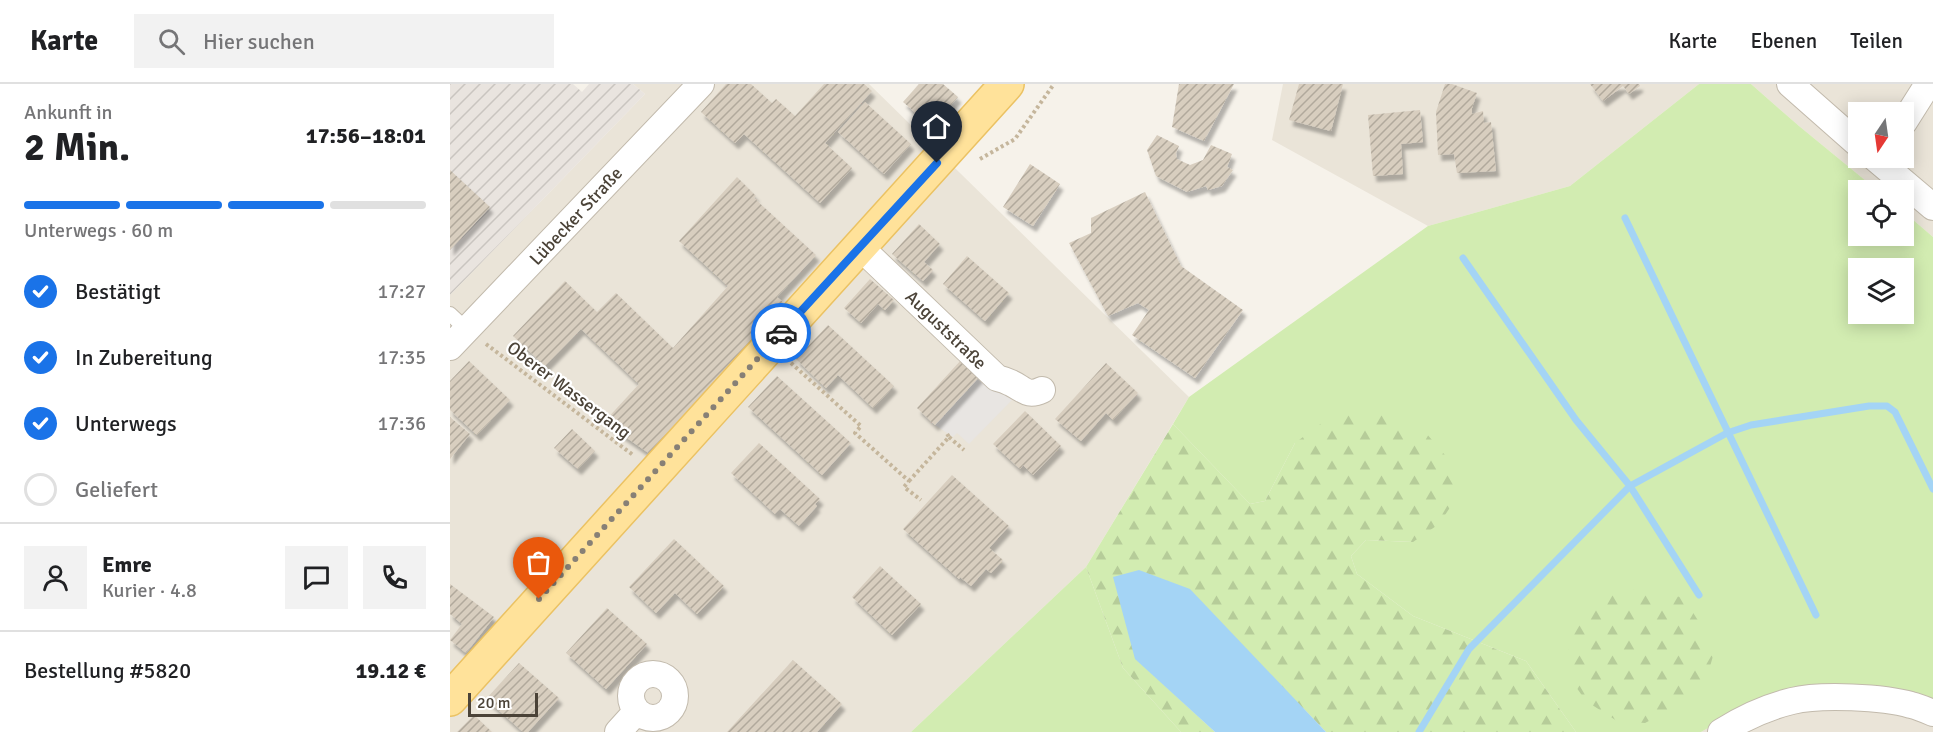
<!DOCTYPE html>
<html lang="de">
<head>
<meta charset="utf-8">
<style>
  body { margin:0; font-family:Signika,sans-serif; background:#f2f2f2; color:#202124; height:100vh; display:flex; flex-direction:column; font-size:22px; white-space:nowrap }
  * { box-sizing:border-box; margin:0 }
  p { font-size:20px; color:#757577 }
  .icon { flex:none; width:33px; height:33px; fill:none; stroke:currentColor; stroke-width:2; stroke-linecap:round; stroke-linejoin:round }
  .map { position:relative; flex:1; overflow:hidden }
  .side { display:flex; flex-direction:column; background:#fff; width:450px }
  .side>* { flex:none }
  .needle { width:39px; rotate:193deg }
  .fabs { position:absolute; left:1398px; top:18px; display:grid; gap:12px }
  .fabs a { display:grid; place-items:center; width:66px; height:66px; border-radius:0px; background:#fff; box-shadow:0 3px 15px #0003; font-size:30px }
  .scale { position:absolute; left:18px; bottom:15px; width:70px; box-sizing:border-box; padding-left:6px; border:3px solid #4b4338; border-top:0; font-size:16px; line-height:21px; white-space:nowrap; color:#4b4338; -webkit-text-stroke:4px #fff; paint-order:stroke }
  .pin { position:absolute; display:grid; place-items:center; width:51px; height:51px; color:#fff; margin:-62px -26px; border-radius:50% 50% 50% 0; rotate:-45deg; box-shadow:0 0 6px #0007 }
  .pin .icon { rotate:45deg }
  .courier { position:absolute; display:grid; place-items:center; width:60px; height:60px; margin:-30px; border:4px solid #1a73e8; border-radius:50%; background:#fff; color:#222; box-shadow:0 2px 8px #0007 }
  .summary em { font-style:normal; font-weight:700 }
  .summary div { display:flex; flex-direction:column-reverse }
  .summary { display:flex; align-items:center; justify-content:space-between; height:102px; padding:0 24px }
  h1 { font-size:39px; font-weight:700; line-height:45px }
  .bar { display:grid; grid-template-columns:repeat(4,1fr); gap:9px 6px; align-content:center; height:72px; padding:0 24px }
  .bar i { height:8px; border-radius:4px; background:#e0e0e0 }
  .bar .selected { background:#1a73e8 }
  .bar p { grid-column:span 4 }
  .line { display:flex; align-items:center; gap:15px; padding:0 24px; border-top:2px solid #e0e0e0 }
  .line div { flex:1 }
  .round { display:grid; place-items:center; flex:none; width:63px; height:63px; border-radius:0px; background:#f2f2f2 }
  ol { padding:0 24px; list-style:none }
  li { display:flex; align-items:center; gap:18px; height:66px }
  li p { margin-inline-start:auto }
  li .icon { padding:6px; border-radius:50%; background:#1a73e8; color:#fff; stroke-width:4 }
  li:last-child { color:#757577 }
  li i { width:33px; height:33px; border:3px solid #e0e0e0; border-radius:50% }
  header { display:flex; align-items:center; gap:36px; box-sizing:border-box; height:84px; padding:0 30px; background:#fff; border-bottom:2px solid #e0e0e0 }
  header strong { font-size:28px }
  nav { display:flex; gap:33px; margin-inline-start:auto; font-size:21px }
  .search { width:420px; height:54px; background:#f2f2f2; display:flex; align-items:center; gap:15px; box-sizing:border-box; padding:0 21px; border-radius:0px; color:#757577; font-size:22px }
  main { display:flex; flex:1; min-height:0 }
  .map>svg:first-child { display:block }
</style>
</head>
<body>
<header>
<strong>Karte</strong>
<div class="search"><svg class="icon" aria-label="search" viewBox="0 0 24 24"><circle cx="10" cy="10" r="6"/><path d="M15 15l6 6"/></svg>Hier suchen</div>
<nav><a>Karte</a><a>Ebenen</a><a>Teilen</a></nav>
</header>
<main>
<section class="side">
<div class="summary"><div><h1>2 Min.</h1><p>Ankunft in</p></div><em>17:56–18:01</em></div>
<div class="bar"><i class="selected"></i><i class="selected"></i><i class="selected"></i><i></i><p>Unterwegs · 60 m</p></div>
<ol>
<li><svg class="icon" aria-label="check" viewBox="0 0 24 24"><path d="M5 12l5 5 9-10"/></svg>Bestätigt<p>17:27</p></li>
<li><svg class="icon" aria-label="check" viewBox="0 0 24 24"><path d="M5 12l5 5 9-10"/></svg>In Zubereitung<p>17:35</p></li>
<li><svg class="icon" aria-label="check" viewBox="0 0 24 24"><path d="M5 12l5 5 9-10"/></svg>Unterwegs<p>17:36</p></li>
<li><i></i>Geliefert</li>
</ol>
<div class="line" style="height:108px"><a class="round"><svg class="icon" aria-label="person" viewBox="0 0 24 24"><circle cx="12" cy="8" r="4"/><path d="M4 21q1-7 8-7t8 7"/></svg></a><div><b>Emre</b><p>Kurier · 4.8</p></div><a class="round"><svg class="icon" aria-label="chat" viewBox="0 0 24 24"><path d="M4 5h16v11H9l-5 4z"/></svg></a><a class="round"><svg class="icon" aria-label="phone" viewBox="0 0 24 24"><path d="M5 4h4l2 5-3 2q2 4 5 5l2-3 5 2v4C11 20 4 13 5 4z"/></svg></a></div>
<div class="line" style="height:78px"><div>Bestellung #5820</div><b>19.12 €</b></div>
</section>
<div class="map">
<svg width="1483" height="648" viewBox="0 0 1483 648">
  <defs>
    <pattern id="industrial-furrows" width="10" height="10" patternUnits="userSpaceOnUse" patternTransform="scale(1.5)"><rect width="10" height="10" fill="#e9e4df"/><path d="M-1 1l2-2M0 10L10 0M9 11l2-2" fill="none" stroke="#c9c5c0"/></pattern>
    <pattern id="forest-firs" width="22" height="20" patternUnits="userSpaceOnUse" patternTransform="scale(1.5)"><rect width="22" height="20" fill="#d2ecb1"/><path d="M5 1l3.5 6h-7zM16 11l3.5 6h-7z" fill="#b6cc99"/></pattern>
    <pattern id="building-hatch" width="6" height="6" patternUnits="userSpaceOnUse" patternTransform="scale(1.5)"><rect width="6" height="6" fill="#d8cebf"/><path d="M-1 1l2-2M0 6l6-6M5 7l2-2" fill="none" stroke="#b1a99c"/></pattern>
    <filter id="shadow"><feDropShadow dx="3.5" dy="6" stdDeviation="1.5" flood-color="#0004"/></filter>
  </defs>
  <rect width="100%" height="100%" fill="#f6f2ea"/>
  <path fill="#eae4d8" fill-rule="evenodd" d="M 183,0 L 419,0 L 739,313 L 636,483 L 461,648 L 0,648 L 0,211 L 195,10 Z
    M 833,0 L 1249,0 L 1120,102 L 978,142 L 822,56 Z
    M 1301,0 L 1483,0 L 1483,153 L 1454,128 L 1454,106 L 1427,106 L 1349,42 ZM 1408,28 L 1454,28 L 1454,74 L 1408,74 Z
    M 1483,623 L 1483,648 L 1251,648 L 1286,628 Z"/>
  <path fill="url(#industrial-furrows)" d="M 0,0 L 123,0 L 132,8 L 139,0 L 183,0 L 195,10 L 0,211 Z"/>
  <path fill="#d2ecb1" fill-rule="evenodd" d="M 1249,0 L 1301,0 L 1349,42 L 1427,106 L 1408,106 L 1408,152 L 1454,152 L 1454,128 L 1483,153 L 1483,623 L 1286,628 L 1251,648 L 1126,648 L 1076,577 L 963,532 L 907,490 L 901,472 L 916,456 L 963,458 L 845,359 L 815,417 L 800,420 L 723,340 L 739,313 L 978,142 L 1120,102 ZM 1408,184 L 1454,184 L 1454,230 L 1408,230 Z
    M 636,483 L 673,584 L 731,648 L 461,648 Z"/>
  <path fill="url(#forest-firs)" d="M 932,329 L 976,349 L 1006,384 L 1009,410 L 989,440 L 963,458 L 916,456 L 901,472 L 907,490 L 963,532 L 1076,577 L 1126,648 L 876,648 L 853,624 L 685,574 L 765,648 L 731,648 L 673,584 L 636,483 L 723,340 L 800,420 L 815,417 L 845,359 L 881,332 Z
    M 1194,504 L 1234,514 L 1252,543 L 1263,572 L 1255,600 L 1230,621 L 1195,639 L 1167,637 L 1136,617 L 1121,596 L 1117,570 L 1128,526 L 1156,511 Z"/>
  <path fill="#e8e5e2" d="M 530,292 L 562,316 L 519,360 L 507,349 L 503,353 L 485,341 Z"/>
  <path fill="#a4d4f5" d="M 689,486 L 740,505 L 876,648 L 765,648 L 685,575 L 663,493 Z"/>
  <g fill="none" stroke-linecap="round" stroke-linejoin="round">
    <path stroke="#a4d4f5" stroke-width="7" d="M 1175,134 L 1366,531
      M 1013,174 L 1126,336 L 1180,402 L 1249,511
      M 969,648 L 1019,565 L 1180,402 L 1277,349 L 1301,341 L 1419,322 L 1437,322 L 1445,328 L 1483,405"/>
  </g>
  <path fill="url(#building-hatch)" filter="url(#shadow)" d="M 276,0 L 301,0 L 322,19 L 326,15 L 345,32 L 374,0 L 414,0 L 422,7 L 375,59 L 402,84 L 370,119 L 294,50 L 285,59 L 251,28 Z
    M 469,0 L 493,0 L 508,13 L 482,43 L 453,18 Z
    M 729,0 L 784,0 L 754,57 L 722,43 Z
    M 849,0 L 893,0 L 881,47 L 839,36 Z
    M 995,0 L 1002,0 L 1027,9 L 1022,24 L 1022,30 L 1033,27 L 1034,39 L 1041,38 L 1046,87 L 1007,89 L 1004,70 L 988,71 L 986,28 Z
    M 1140,0 L 1189,0 L 1190,2 L 1179,10 L 1173,2 L 1153,17 Z
    M 415,18 L 461,60 L 434,90 L 388,48 Z
    M 970,26 L 973,58 L 951,60 L 953,90 L 923,92 L 918,31 Z
    M 707,51 L 729,62 L 726,69 L 727,75 L 740,81 L 753,76 L 761,61 L 782,70 L 777,83 L 783,86 L 772,102 L 758,106 L 756,102 L 737,108 L 706,92 L 697,66 Z
    M 580,80 L 610,100 L 583,142 L 553,123 Z
    M 0,86 L 40,123 L 0,166 Z
    M 287,93 L 306,112 L 304,114 L 366,171 L 327,213 L 335,220 L 200,370 L 154,338 L 189,300 L 131,245 L 95,282 L 63,252 L 115,197 L 147,228 L 166,209 L 223,264 L 278,202 L 229,157 Z
    M 695,108 L 731,182 L 793,226 L 745,294 L 682,251 L 699,226 L 688,219 L 658,232 L 619,159 L 641,149 L 641,134 Z
    M 469,140 L 490,160 L 474,178 L 483,186 L 473,197 L 442,170 Z
    M 517,172 L 559,209 L 535,237 L 493,200 Z
    M 420,195 L 444,216 L 435,226 L 428,220 L 411,239 L 394,224 Z
    M 378,241 L 444,302 L 423,324 L 388,291 L 376,304 L 346,275 Z
    M 512,275 L 530,292 L 485,341 L 467,324 Z
    M 19,277 L 60,316 L 27,351 L 0,326 L 0,297 Z
    M 656,279 L 688,309 L 663,336 L 656,329 L 631,357 L 605,335 Z
    M 327,292 L 401,359 L 372,391 L 298,323 Z
    M 575,327 L 611,362 L 583,391 L 573,381 L 570,385 L 543,360 Z
    M 0,333 L 20,350 L 0,375 Z
    M 122,345 L 145,367 L 128,385 L 104,364 Z
    M 309,359 L 370,415 L 365,420 L 367,422 L 349,442 L 330,425 L 325,430 L 281,389 Z
    M 502,391 L 559,442 L 539,464 L 553,476 L 541,489 L 536,485 L 521,502 L 510,493 L 509,495 L 453,445 Z
    M 224,455 L 274,502 L 247,530 L 225,509 L 206,529 L 179,503 Z
    M 430,482 L 471,520 L 442,551 L 402,513 Z
    M 0,500 L 44,533 L 16,569 L 0,556 L 12,540 L 0,530 Z
    M 157,524 L 197,560 L 156,605 L 116,569 Z
    M 343,576 L 392,620 L 367,648 L 277,648 Z
    M 69,579 L 109,614 L 78,648 L 73,648 L 36,615 Z
    M 24,631 L 42,648 L 7,648 Z"/>
  <g fill="none" stroke-linecap="round" stroke-linejoin="round">
    <g stroke="#c2baac" stroke-width="16">
      <path id="service" d="M 0,230 L 17,246"/>
    </g>
    <g stroke="#c2baac" stroke-width="28">
      <path id="minor" d="M 1340,0 L 1408,60
        M 1454,38 L 1478,0
        M 1425,74 L 1483,123
        M 410,163 L 547,294 C 551,295 557,297 561,299 C 574,305 577,313 592,306
        M 0,263 L 251,0
        M181 612a22 22 0 1 1 44 0a22 22 0 1 1-44 0Z
        M 168,648 L 187,627
        M 1271,648 C 1293,634 1317,623 1342,617 C 1370,610 1434,613 1461,621 C 1469,623 1476,626 1483,629"/>
    </g>
    <g stroke="#ebc263" stroke-width="36">
      <path id="primary" d="M 0,615 L 557,0"/>
    </g>
    <path stroke="#c5b69c" stroke-width="4" stroke-dasharray="3 3" stroke-linecap="butt" d="M 530,75 L 565,55 L 604,0
      M 36,260 L 183,371
      M 341,279 L 411,342 L 405,349 L 459,397 L 454,403 L 471,416
      M 499,353 L 514,366
      M 459,397 L 499,353 L 496,348"/>
    <use href="#service" stroke="#fff" stroke-width="14"/>
    <use href="#minor" stroke="#fff" stroke-width="26"/>
    <use href="#primary" stroke="#ffe29a" stroke-width="33"/>
  </g>
  <g fill="none" stroke-linecap="round" stroke-linejoin="round">
    <path stroke="#878076" stroke-width="6" stroke-dasharray="0 10.8" d="M 89,515 L 331,249"/>
    <path stroke="#1a73e8" stroke-width="8" d="M 331,249 L 487,79"/>
  </g>
  <g text-anchor="middle" stroke-width="4.5" stroke-linejoin="round" paint-order="stroke">
    <g font-size="18" fill="#4b4338" stroke="#fff">
      <text transform="translate(126 132) rotate(-47)" y="6">Lübecker Straße</text>
      <text transform="translate(496 246) rotate(44)" y="6">Auguststraße</text>
      <text transform="translate(119 306) rotate(37)" y="6">Oberer Wassergang</text>
    </g>
  </g>
</svg>
<div class="fabs">
<a><svg class="needle" viewBox="-14 -14 28 28"><path d="M0-13l5 13h-10z" fill="#e53935"/><path d="M0 13l5-13h-10z" fill="#757577"/></svg></a>
<a><svg class="icon" aria-label="locate" viewBox="0 0 24 24"><circle cx="12" cy="12" r="6"/><path d="M12 2v4M12 18v4M2 12h4M18 12h4"/></svg></a>
<a><svg class="icon" aria-label="layers" viewBox="0 0 24 24"><path d="M12 4l9 5-9 5-9-5zM3 14l9 5 9-5"/></svg></a>
</div>
<div class="scale">20 m</div>
<div class="pin" style="left:89px;top:515px;background:#ea580c"><svg class="icon" aria-label="bag" viewBox="0 0 24 24"><path d="M5 8h14l-1 12H6zM9 8a3 3 0 0 1 6 0"/></svg></div>
<div class="pin" style="left:487px;top:79px;background:#1f2937"><svg class="icon" aria-label="home" viewBox="0 0 24 24"><path d="M3 11l9-7 9 7M6 9v11h12V9"/></svg></div>
<div class="courier" style="left:331px;top:249px"><svg class="icon" aria-label="car" viewBox="0 0 24 24"><path d="M5 17H2v-5l4-1 3-4h7l3 4 3 1v5h-3M9 17h6M6 11h13"/><circle cx="7" cy="17" r="2"/><circle cx="17" cy="17" r="2"/></svg></div>
</div>
</main>
</body>
</html>
